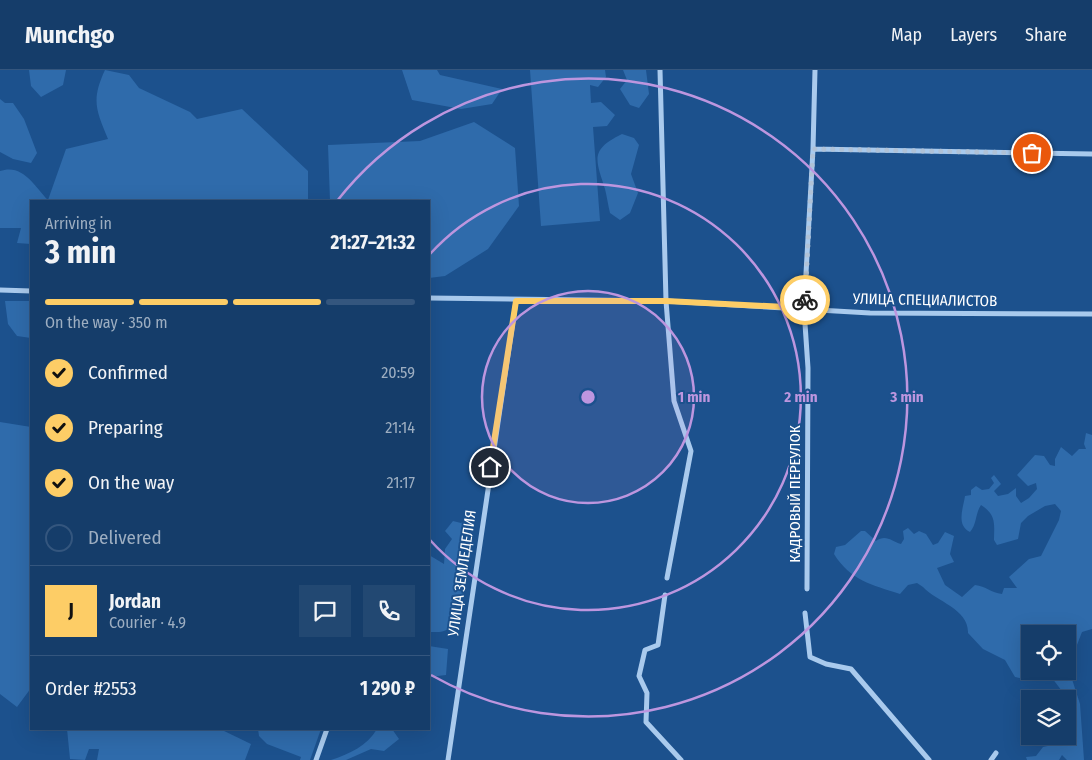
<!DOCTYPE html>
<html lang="en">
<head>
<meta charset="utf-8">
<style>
  body { margin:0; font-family:"Fira Sans Condensed",sans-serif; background:#224872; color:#f1f3f6; height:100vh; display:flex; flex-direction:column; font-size:19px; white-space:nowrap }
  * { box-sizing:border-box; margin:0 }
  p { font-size:16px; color:#9daec1 }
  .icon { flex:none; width:28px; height:28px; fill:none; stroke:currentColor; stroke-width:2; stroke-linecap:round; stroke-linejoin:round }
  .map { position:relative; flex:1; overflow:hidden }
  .details { position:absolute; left:30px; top:130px; width:400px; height:530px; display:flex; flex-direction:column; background:#153d6a; border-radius:0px; box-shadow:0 5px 20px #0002,0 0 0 1px #34567e }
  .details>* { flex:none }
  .fabs { position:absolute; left:1021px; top:555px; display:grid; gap:10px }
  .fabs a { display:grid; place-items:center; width:55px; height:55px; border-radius:0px; background:#153d6a; box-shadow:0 5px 20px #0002,0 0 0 1px #34567e; font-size:25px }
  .pin { position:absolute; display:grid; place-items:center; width:42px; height:42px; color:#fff; margin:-21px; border:2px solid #fff; border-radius:50%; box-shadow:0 1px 5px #0007 }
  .courier { position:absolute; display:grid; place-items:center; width:50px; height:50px; margin:-25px; border:4px solid #fdcd66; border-radius:50%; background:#fff; color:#222; box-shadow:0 1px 6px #0007 }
  .overview em { font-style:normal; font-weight:700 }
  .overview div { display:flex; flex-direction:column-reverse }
  .overview { display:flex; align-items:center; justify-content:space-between; height:85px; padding:0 15px }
  h1 { font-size:32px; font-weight:700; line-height:38px }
  .bar { display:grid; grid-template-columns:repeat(4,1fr); gap:8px 5px; align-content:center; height:60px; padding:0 15px }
  .bar i { height:6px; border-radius:4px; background:#34567e }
  .bar .selected { background:#fdcd66 }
  .bar p { grid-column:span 4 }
  .line { display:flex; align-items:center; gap:12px; padding:0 15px; border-top:1px solid #34567e }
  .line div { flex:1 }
  .round { display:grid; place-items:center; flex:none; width:52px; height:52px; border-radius:0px; background:#224872 }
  ol { padding:0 15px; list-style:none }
  li { display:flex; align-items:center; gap:15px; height:55px }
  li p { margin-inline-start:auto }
  li .icon { padding:5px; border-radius:50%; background:#fdcd66; color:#111; stroke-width:4 }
  li:last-child { color:#9daec1 }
  li i { width:28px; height:28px; border:2px solid #34567e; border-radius:50% }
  header { display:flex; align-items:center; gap:30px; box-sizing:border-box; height:70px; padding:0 25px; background:#153d6a; border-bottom:1px solid #34567e }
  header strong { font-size:24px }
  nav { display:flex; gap:28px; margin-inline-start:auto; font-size:18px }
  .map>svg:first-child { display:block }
</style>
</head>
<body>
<header>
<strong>Munchgo</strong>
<nav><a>Map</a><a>Layers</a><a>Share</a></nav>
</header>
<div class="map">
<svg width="1092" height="690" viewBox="0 0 1092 690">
  <rect width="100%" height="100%" fill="#1c518d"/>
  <path fill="#2f6bab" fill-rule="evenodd" d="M 29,0 L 66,0 L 63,15 L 41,27 L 31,16 Z
    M 105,0 L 129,5 L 139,18 L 190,42 L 197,49 L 242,39 L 308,101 L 308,131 L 31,131 L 31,174 L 17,173 L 21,158 L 0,158 L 0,101 C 23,93 35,117 48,130 L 66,79 L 108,69 C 96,40 91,30 105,0 Z
    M 402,0 L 437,0 L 440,5 L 502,19 L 492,34 L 461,39 L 412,30 Z
    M 530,0 L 605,0 L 606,7 L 598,17 L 590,15 L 591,33 L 601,32 L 615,45 L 607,56 L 593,57 L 600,151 L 541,156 Z
    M 623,0 L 646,0 L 649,24 L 639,38 L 630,35 L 620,19 L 627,10 Z
    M 0,29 L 5,33 L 13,33 L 24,49 L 37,83 L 31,93 L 13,89 L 0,82 Z
    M 474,52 L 515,78 L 519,136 L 488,179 L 445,206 L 429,208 L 429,131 L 330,131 L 328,75 L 420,71 Z
    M 622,64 L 634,68 L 639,75 L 631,104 L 638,123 L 630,143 L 620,150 L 610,143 C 608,135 607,127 605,119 C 596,90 589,80 622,64 Z
    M 5,231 L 31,231 L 31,268 L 17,266 L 8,254 Z
    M 0,352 L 31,357 L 31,618 L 17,637 L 0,624 Z
    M 1086,363 L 1092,365 L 1092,559 L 1082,562 L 1075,580 L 1071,606 L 1080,634 L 1084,690 L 1067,690 L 1062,685 L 1059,690 L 1027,690 L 1026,687 L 1036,686 L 1043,677 L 1057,674 L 1064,666 L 1068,666 L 1068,629 L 1052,608 L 1035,611 L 1015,607 L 1005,590 L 983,579 L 968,563 C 969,539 937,532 923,517 L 917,513 L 908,515 L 900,524 C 872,515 850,510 834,484 L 836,477 L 845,475 L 861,461 L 865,461 L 876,471 C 886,464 891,471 901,474 L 904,469 L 903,461 L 908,458 L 914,464 L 919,461 L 926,464 L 933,475 L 938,473 L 945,462 L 954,466 L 950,484 L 954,492 L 937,498 L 945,515 L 962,527 L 975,515 C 986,516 991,523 1002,524 L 1004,518 L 1017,518 L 1009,507 L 1029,489 L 1041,486 L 1059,450 L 1061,441 L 1055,434 L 1045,436 L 1028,446 L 1021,453 L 1018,469 L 997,475 L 994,470 C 994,455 997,445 981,435 C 975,444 977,454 970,462 C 956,455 963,439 965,426 L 971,425 L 971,420 L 976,416 L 982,420 L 989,419 L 994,413 L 991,408 L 994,405 L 1001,414 L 994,421 L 998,426 L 1008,424 L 1016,418 L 1016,426 L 1021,433 L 1029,428 L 1037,419 L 1036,413 L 1028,416 L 1017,405 L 1035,385 L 1044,386 L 1050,395 L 1055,396 L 1055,389 L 1061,377 L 1072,386 L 1079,379 L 1086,379 L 1084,374 ZM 1030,564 L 1068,564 L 1068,601 L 1030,601 Z
    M 470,448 C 468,471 467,544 451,557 C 444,563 437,562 429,562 L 429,485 L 444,494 L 445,479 L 452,469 L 445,461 L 453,451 L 461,453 Z
    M 429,576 L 448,579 L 446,605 L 429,607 Z
    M 67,659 L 220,659 L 251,674 L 245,690 L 97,690 L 99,679 L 89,679 L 85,690 L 70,689 Z
    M 258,659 L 321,659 L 310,690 L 300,690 L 301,687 L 267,674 L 259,666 Z
    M 377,659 L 392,659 L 399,669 L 384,681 L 371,679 L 346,690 L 331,690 C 349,684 367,676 377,659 Z"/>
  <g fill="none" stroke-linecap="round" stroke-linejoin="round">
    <path stroke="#a9caed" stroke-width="5" d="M 660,0 L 666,231 L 674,331 L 691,381 L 667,508
      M 813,79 L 1092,84
      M 0,220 L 31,221
      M 429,228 L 666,231 L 870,243 L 1092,244
      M 807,519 L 808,298 L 804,239 L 813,79 L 815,0
      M 665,525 L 658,575 L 645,580 L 639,606 L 647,623 L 646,652 L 681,690
      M 805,543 L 810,587 L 826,594 L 851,599 L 929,690
      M 316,690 L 327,659
      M 448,690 L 516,231
      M 991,690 L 996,683"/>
  </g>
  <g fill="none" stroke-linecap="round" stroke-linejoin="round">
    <path stroke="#b0c2d7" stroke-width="5" stroke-dasharray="0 9" d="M 805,230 L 813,79 L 1032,83"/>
    <path stroke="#fdcd66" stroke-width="6" d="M 490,397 L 516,231 L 666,231 L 804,238 L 805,230"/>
  </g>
  <circle cx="588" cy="327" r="106" fill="#bd96df" fill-opacity=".12"/>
  <g fill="none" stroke="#bd96df" stroke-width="2.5">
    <circle cx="588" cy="327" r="106"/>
    <path d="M430 184A213 213 0 1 1 430 470"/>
    <path d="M337 131A319 319 0 1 1 431 605"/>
  </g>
  <g text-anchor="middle" stroke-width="4" stroke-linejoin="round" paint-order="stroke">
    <g font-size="15" fill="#fff" stroke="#1c518d">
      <text transform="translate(925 230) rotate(1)" y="5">УЛИЦА СПЕЦИАЛИСТОВ</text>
      <text transform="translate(795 424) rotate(-90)" y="5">КАДРОВЫЙ ПЕРЕУЛОК</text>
      <text transform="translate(462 503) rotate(-82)" y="5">УЛИЦА ЗЕМЛЕДЕЛИЯ</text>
    </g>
  </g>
  <circle cx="588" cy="327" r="8" fill="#bd96df" stroke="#1c518d" stroke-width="2.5"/>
  <g font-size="15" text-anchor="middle" font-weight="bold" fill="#bd96df" stroke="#1c518d" stroke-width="4" stroke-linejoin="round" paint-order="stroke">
    <text x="694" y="332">1 min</text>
    <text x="801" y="332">2 min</text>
    <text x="907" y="332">3 min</text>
  </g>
</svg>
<div class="fabs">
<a><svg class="icon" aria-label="locate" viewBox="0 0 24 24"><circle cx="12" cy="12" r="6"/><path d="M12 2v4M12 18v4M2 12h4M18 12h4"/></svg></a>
<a><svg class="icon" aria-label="layers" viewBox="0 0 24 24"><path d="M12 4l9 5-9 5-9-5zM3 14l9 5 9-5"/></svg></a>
</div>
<div class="pin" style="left:1032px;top:83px;background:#ea580c"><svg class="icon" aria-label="bag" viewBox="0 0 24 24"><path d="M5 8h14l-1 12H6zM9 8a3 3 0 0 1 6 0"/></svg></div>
<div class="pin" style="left:490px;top:397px;background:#1f2937"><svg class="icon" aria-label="home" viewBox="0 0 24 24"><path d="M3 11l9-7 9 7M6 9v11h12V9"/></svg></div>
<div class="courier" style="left:805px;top:230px"><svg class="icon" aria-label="bike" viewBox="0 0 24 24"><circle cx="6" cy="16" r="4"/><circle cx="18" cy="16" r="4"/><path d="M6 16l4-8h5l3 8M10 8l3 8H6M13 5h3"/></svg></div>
<section class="details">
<div class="overview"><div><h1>3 min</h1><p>Arriving in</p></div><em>21:27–21:32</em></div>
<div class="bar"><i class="selected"></i><i class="selected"></i><i class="selected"></i><i></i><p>On the way · 350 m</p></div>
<ol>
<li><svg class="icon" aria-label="check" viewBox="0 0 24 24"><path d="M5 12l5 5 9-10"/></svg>Confirmed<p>20:59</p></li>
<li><svg class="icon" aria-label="check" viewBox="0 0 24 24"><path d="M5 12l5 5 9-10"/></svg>Preparing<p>21:14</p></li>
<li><svg class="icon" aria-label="check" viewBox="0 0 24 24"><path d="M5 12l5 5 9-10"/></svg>On the way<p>21:17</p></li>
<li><i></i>Delivered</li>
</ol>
<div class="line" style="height:90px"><b class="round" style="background:#fdcd66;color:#111">J</b><div><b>Jordan</b><p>Courier · 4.9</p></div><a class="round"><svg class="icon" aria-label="chat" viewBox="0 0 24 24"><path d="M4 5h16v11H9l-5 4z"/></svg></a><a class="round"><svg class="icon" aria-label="phone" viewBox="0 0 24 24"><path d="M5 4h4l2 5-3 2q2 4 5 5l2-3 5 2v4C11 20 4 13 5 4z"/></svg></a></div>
<div class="line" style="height:65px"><div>Order #2553</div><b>1 290 ₽</b></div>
</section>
</div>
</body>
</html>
